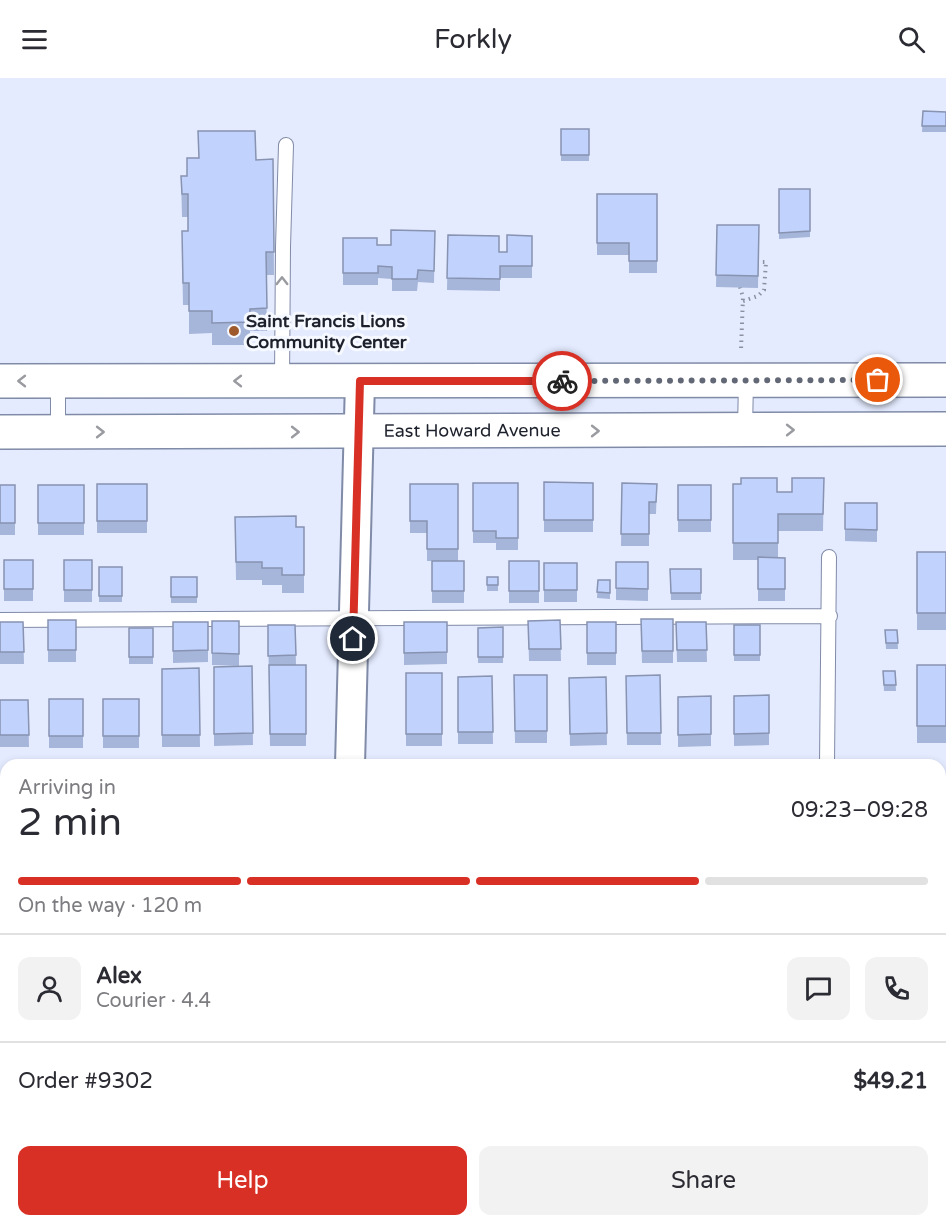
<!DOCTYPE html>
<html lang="en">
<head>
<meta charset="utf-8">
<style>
  body { margin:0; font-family:"Varela Round",sans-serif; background:#f2f2f3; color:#2b2b33; height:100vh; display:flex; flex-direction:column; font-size:22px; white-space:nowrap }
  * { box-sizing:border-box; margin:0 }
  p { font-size:20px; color:#7c7c81 }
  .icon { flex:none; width:33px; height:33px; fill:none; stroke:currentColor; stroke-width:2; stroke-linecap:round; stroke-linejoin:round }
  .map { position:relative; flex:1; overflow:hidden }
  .details { position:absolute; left:0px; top:681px; width:946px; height:468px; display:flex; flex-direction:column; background:#fff; border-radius:18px 18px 0 0; box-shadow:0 3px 9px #0003 }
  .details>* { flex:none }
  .pin { position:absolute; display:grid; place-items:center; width:51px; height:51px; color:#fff; margin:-26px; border:3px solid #fff; border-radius:50%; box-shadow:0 2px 6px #0007 }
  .courier { position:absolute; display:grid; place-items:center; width:60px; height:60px; margin:-30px; border:4px solid #d93025; border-radius:50%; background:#fff; color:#222; box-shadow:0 2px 8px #0007 }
  .overview em { font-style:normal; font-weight:600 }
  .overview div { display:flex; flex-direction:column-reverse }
  .overview { display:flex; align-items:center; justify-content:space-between; height:102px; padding:0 18px }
  h1 { font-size:39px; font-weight:600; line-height:45px }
  .bar { display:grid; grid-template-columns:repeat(4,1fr); gap:9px 6px; align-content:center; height:72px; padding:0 18px }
  .bar i { height:8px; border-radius:4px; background:#e1e1e2 }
  .bar .on { background:#d93025 }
  .bar p { grid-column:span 4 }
  .line { display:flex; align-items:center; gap:15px; padding:0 18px; border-top:2px solid #e1e1e2 }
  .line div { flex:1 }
  .round { display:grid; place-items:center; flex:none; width:63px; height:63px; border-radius:12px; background:#f2f2f3 }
  .action { display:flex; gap:12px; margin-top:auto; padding:12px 18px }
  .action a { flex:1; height:69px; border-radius:12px; background:#d93025; color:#fff; font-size:24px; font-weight:600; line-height:69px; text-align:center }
  .action a+a { background:#f2f2f3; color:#2b2b33 }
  header { display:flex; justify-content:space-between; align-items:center; height:78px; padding:0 18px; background:#fff; font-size:27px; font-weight:600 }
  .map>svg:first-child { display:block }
</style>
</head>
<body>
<header><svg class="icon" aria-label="menu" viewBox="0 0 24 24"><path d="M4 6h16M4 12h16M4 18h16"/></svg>Forkly<svg class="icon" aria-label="search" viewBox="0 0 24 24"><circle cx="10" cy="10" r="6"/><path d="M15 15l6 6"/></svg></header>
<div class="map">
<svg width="946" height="1149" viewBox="0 0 946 1149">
  <rect width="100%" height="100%" fill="#e4ebfe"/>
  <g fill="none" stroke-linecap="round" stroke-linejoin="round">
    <g stroke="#808ba7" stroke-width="16">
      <path id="lane" d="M 58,303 L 58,354
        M 282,303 L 283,169 L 286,67
        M 745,351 L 746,303
        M 0,542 L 830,538
        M 827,687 L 829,479
        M 188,1143 L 188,1149
        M 546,1143 L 546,1149
        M 620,1143 L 620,1149"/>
    </g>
    <g stroke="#808ba7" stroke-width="32">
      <path id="street" d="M 350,687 L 360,303
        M 0,735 L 6,735
        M 940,735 L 946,735
        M 0,1142 L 6,1142
        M 347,1143 L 347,1149"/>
    </g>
    <g stroke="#808ba7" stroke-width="36">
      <g id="secondary">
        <path d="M 0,303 L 946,302"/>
        <path id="s1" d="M 0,354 L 946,351"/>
      </g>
    </g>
    <path stroke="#8c91a1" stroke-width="4" stroke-dasharray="1.5 4.5" stroke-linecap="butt" d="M 740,209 L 743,219 L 741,272
      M 743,223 L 758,218 L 764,212 L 766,184 L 758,184"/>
    <use href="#lane" stroke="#fff" stroke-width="14"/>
    <use href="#street" stroke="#fff" stroke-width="28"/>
    <use href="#secondary" stroke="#fff" stroke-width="33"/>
  </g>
  <path fill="#a6b5da" d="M 923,33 L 946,34 L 946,54 L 922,54 Z
    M 561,51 L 589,51 L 589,83 L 561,83 Z
    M 273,81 L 274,197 L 266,197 L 267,253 L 250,253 L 250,267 L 212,267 L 212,255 L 189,256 L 189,227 L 183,227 L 182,175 L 188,153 L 188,139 L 182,139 L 181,98 L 187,98 L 256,82 Z
    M 779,111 L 810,111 L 810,159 L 779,161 Z
    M 597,116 L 657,116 L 657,195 L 629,195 L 629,177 L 597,177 Z
    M 717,147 L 759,147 L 758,210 L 716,209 Z
    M 435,153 L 434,205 L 418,204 L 417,213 L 392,213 L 392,201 L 378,200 L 378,207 L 343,207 L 343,160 L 377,167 L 391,167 Z
    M 448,157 L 499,174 L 507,174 L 532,158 L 532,200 L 500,200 L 500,213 L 447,212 Z
    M 824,400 L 823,453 L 778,453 L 778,480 L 785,480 L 785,523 L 758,523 L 758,482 L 733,482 L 733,406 L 741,406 L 777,414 L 792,414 Z
    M 544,404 L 593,405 L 593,454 L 544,454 Z
    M 473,405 L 518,405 L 518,472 L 496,472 L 496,465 L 473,465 Z
    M 622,405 L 657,406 L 656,436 L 649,436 L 649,468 L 621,468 Z
    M 97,406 L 147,406 L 147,455 L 97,455 Z
    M 410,406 L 458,406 L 458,483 L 464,483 L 464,525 L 432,525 L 432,483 L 427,483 L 427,455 L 410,455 Z
    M 0,407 L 15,407 L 15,457 L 0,457 Z
    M 38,407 L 84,407 L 84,457 L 38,457 Z
    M 678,407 L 711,407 L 711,454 L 678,454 Z
    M 845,425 L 877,425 L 877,464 L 845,463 Z
    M 235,439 L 296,449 L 304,449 L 304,515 L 282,515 L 282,507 L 262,507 L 262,502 L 236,502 Z
    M 917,474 L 946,474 L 946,552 L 917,552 Z
    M 4,482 L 33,482 L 33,523 L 4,523 Z
    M 64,482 L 92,482 L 92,524 L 64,524 Z
    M 509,483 L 539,483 L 539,525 L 509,525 Z
    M 616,484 L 648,484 L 648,523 L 616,522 Z
    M 544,485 L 577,485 L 577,524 L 544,524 Z
    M 99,489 L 122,489 L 122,524 L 99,524 Z
    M 670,491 L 701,491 L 701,522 L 671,522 Z
    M 171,499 L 197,499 L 197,525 L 171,525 Z
    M 487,499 L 498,499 L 498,513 L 487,513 Z
    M 598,502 L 610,502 L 610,521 L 597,520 Z
    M 641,541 L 673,541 L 673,585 L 642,585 Z
    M 48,542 L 76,542 L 76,584 L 48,584 Z
    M 560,542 L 561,583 L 529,583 L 528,543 Z
    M 212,543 L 239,543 L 239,588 L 212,587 Z
    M 0,544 L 23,544 L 24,586 L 0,586 Z
    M 173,544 L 208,544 L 208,584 L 173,585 Z
    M 404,544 L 447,544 L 447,586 L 404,587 Z
    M 587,544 L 616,544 L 616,587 L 587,587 Z
    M 676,544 L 706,544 L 707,584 L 677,584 Z
    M 268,547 L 295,547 L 296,587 L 306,587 L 306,668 L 270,668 Z
    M 734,547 L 760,547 L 760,583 L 734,583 Z
    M 503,549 L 503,585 L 478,585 L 478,550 Z
    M 129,550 L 153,550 L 153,586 L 129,586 Z
    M 885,552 L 897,552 L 898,571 L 886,571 Z
    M 917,587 L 946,587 L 946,665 L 917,665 Z
    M 252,588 L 253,667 L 214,668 L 214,589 Z
    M 199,590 L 200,669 L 162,669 L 162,591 Z
    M 883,593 L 895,593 L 896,613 L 884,613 Z
    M 406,595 L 442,595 L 442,668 L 406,668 Z
    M 514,597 L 547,597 L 547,665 L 515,665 Z
    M 660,597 L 661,667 L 627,667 L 626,598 Z
    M 492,598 L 493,666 L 458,666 L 458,599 Z
    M 606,599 L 607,667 L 570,668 L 569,600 Z
    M 769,617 L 769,667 L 734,668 L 734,618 Z
    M 711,618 L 711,668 L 678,669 L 678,619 Z
    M 49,621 L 83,621 L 83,670 L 49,670 Z
    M 103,621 L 139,621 L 139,670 L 103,670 Z
    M 0,622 L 28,622 L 29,669 L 0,669 Z
    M 0,795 L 4,795 L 3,864 L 0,864 Z
    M 0,877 L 6,877 L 6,919 L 0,919 Z
    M 2,975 L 6,975 L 6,1010 L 2,1010 Z
    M 0,1017 L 6,1017 L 6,1066 L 0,1066 Z"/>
  <path fill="#c1d2fd" stroke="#8793b1" stroke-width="1.5" d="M 923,33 L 946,34 L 946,48 L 922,48 Z
    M 561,51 L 589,51 L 589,77 L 561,77 Z
    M 198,53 L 255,53 L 256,82 L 273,81 L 274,174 L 266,174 L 267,230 L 250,231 L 250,244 L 212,245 L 212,233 L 189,233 L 189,205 L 183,205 L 182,153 L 188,153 L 188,116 L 182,116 L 181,98 L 187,98 L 187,80 L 199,80 Z
    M 779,111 L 810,111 L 810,153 L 779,155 Z
    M 597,116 L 657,116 L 657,183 L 629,183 L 629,165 L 597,165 Z
    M 717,147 L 759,147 L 758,198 L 716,197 Z
    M 391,152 L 435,153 L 434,193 L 418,192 L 417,201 L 392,201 L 392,189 L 378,188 L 378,195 L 343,195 L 343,160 L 377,160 L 377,167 L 391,167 Z
    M 448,157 L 499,158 L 499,174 L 507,174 L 507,157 L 532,158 L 532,188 L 500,188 L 500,201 L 447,200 Z
    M 741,400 L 777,400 L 777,414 L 792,414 L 792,400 L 824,400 L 823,436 L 778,436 L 778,465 L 733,465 L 733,406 L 741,406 Z
    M 544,404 L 593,405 L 593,442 L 544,442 Z
    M 473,405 L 518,405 L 518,460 L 496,460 L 496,453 L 473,453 Z
    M 622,405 L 657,406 L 656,424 L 649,424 L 649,456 L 621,456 Z
    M 97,406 L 147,406 L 147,443 L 97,443 Z
    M 410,406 L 458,406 L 458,471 L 427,471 L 427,443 L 410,443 Z
    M 0,407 L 15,407 L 15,445 L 0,445 Z
    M 38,407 L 84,407 L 84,445 L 38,445 Z
    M 678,407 L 711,407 L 711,442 L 678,442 Z
    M 845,425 L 877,425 L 877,452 L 845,451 Z
    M 296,438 L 296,449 L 304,449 L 304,497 L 282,497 L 282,490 L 262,490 L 262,484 L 236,484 L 235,439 Z
    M 917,474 L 946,474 L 946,535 L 917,535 Z
    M 758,479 L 785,480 L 785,511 L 758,511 Z
    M 4,482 L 33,482 L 33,511 L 4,511 Z
    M 64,482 L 92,482 L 92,512 L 64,512 Z
    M 432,483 L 464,483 L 464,513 L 432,513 Z
    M 509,483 L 539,483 L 539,513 L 509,513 Z
    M 616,484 L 648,484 L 648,511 L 616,510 Z
    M 544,485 L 577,485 L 577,512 L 544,512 Z
    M 99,489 L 122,489 L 122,518 L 99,518 Z
    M 670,491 L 701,491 L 701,515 L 671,515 Z
    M 171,499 L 197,499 L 197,519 L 171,519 Z
    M 487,499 L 498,499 L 498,507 L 487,507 Z
    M 598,502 L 610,502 L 610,515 L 597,514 Z
    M 641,541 L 673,541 L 673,573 L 642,573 Z
    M 48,542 L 76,542 L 76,572 L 48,572 Z
    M 560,542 L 561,571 L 529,571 L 528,543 Z
    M 212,543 L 239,543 L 239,576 L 212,575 Z
    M 0,544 L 23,544 L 24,574 L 0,574 Z
    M 173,544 L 208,544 L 208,572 L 173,573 Z
    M 404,544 L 447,544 L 447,574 L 404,575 Z
    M 587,544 L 616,544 L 616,575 L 587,575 Z
    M 676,544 L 706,544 L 707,572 L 677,572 Z
    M 268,547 L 295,547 L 296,577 L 268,578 Z
    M 734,547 L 760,547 L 760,577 L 734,577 Z
    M 503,549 L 503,579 L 478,579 L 478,550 Z
    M 129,550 L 153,550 L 153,579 L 129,579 Z
    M 885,552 L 897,552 L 898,565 L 886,565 Z
    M 269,587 L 306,587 L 306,656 L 270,656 Z
    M 917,587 L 946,587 L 946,648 L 917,648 Z
    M 252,588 L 253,655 L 214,656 L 214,589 Z
    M 199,590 L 200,657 L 162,657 L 162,591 Z
    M 883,593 L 895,593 L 896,607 L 884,607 Z
    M 406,595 L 442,595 L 442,656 L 406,656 Z
    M 514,597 L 547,597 L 547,653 L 515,653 Z
    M 660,597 L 661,655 L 627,655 L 626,598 Z
    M 492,598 L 493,654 L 458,654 L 458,599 Z
    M 606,599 L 607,655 L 570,656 L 569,600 Z
    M 769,617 L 769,655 L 734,656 L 734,618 Z
    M 711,618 L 711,656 L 678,657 L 678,619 Z
    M 49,621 L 83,621 L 83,658 L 49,658 Z
    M 103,621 L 139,621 L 139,658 L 103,658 Z
    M 0,622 L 28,622 L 29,657 L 0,657 Z
    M 0,795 L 4,795 L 3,852 L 0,852 Z
    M 0,877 L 6,877 L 6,907 L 0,907 Z
    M 2,975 L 6,975 L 6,1004 L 2,1004 Z
    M 0,1017 L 6,1017 L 6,1054 L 0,1054 Z
    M 423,1143 L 469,1143 L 469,1149 L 423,1149 Z"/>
  <defs><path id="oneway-chevron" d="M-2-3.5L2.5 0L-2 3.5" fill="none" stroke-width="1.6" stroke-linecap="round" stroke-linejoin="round" transform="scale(1.5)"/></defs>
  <g stroke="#999ba0">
    <use href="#oneway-chevron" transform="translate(282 203) rotate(-90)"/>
    <use href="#oneway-chevron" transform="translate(22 303) rotate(-180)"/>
    <use href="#oneway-chevron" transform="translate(238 303) rotate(180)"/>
    <use href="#oneway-chevron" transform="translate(790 352)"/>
    <use href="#oneway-chevron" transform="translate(595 353)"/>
    <use href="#oneway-chevron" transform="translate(100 354)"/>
    <use href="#oneway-chevron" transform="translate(295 354)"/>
  </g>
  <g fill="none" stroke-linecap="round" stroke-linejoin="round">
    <path stroke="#636876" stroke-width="6" stroke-dasharray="0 10.8" d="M 562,303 L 878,302"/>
    <path stroke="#d93025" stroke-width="8" d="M 353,561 L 360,303 L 562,303"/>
  </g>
  <circle fill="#9e592c" stroke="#f6f9ff" stroke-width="2" cx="234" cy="253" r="6"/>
  <g text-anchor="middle" stroke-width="6" stroke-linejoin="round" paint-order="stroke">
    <g font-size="18" font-weight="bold" fill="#1d212c" stroke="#f6f9ff" text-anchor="start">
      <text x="246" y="249">Saint Francis Lions<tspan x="246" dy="21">Community Center</tspan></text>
    </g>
    <g font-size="18" fill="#1d212c" stroke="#f6f9ff">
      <text dy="6" stroke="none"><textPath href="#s1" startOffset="472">East Howard Avenue</textPath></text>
    </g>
  </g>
</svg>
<div class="pin" style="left:878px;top:302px;background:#ea580c"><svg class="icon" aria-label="bag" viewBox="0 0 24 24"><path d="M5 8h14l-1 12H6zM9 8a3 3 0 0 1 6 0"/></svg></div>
<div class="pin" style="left:353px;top:561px;background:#1f2937"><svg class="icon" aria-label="home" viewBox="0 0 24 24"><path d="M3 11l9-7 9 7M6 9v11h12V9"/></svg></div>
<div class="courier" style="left:562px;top:303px"><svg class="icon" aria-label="bike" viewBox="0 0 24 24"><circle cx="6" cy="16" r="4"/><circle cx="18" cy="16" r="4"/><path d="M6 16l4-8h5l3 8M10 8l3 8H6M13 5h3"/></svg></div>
<section class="details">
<div class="overview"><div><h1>2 min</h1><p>Arriving in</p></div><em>09:23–09:28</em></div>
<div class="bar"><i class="on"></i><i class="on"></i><i class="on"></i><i></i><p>On the way · 120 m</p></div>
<div class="line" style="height:108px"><a class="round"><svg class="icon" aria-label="person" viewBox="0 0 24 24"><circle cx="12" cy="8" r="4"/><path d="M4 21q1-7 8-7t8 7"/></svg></a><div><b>Alex</b><p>Courier · 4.4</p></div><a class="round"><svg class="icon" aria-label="chat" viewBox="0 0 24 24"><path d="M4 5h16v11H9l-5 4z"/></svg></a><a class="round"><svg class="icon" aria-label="phone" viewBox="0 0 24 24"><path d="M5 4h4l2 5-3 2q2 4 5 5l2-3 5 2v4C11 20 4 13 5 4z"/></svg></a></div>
<div class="line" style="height:78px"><div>Order #9302</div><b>$49.21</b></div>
<div class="action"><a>Help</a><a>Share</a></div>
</section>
</div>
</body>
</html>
